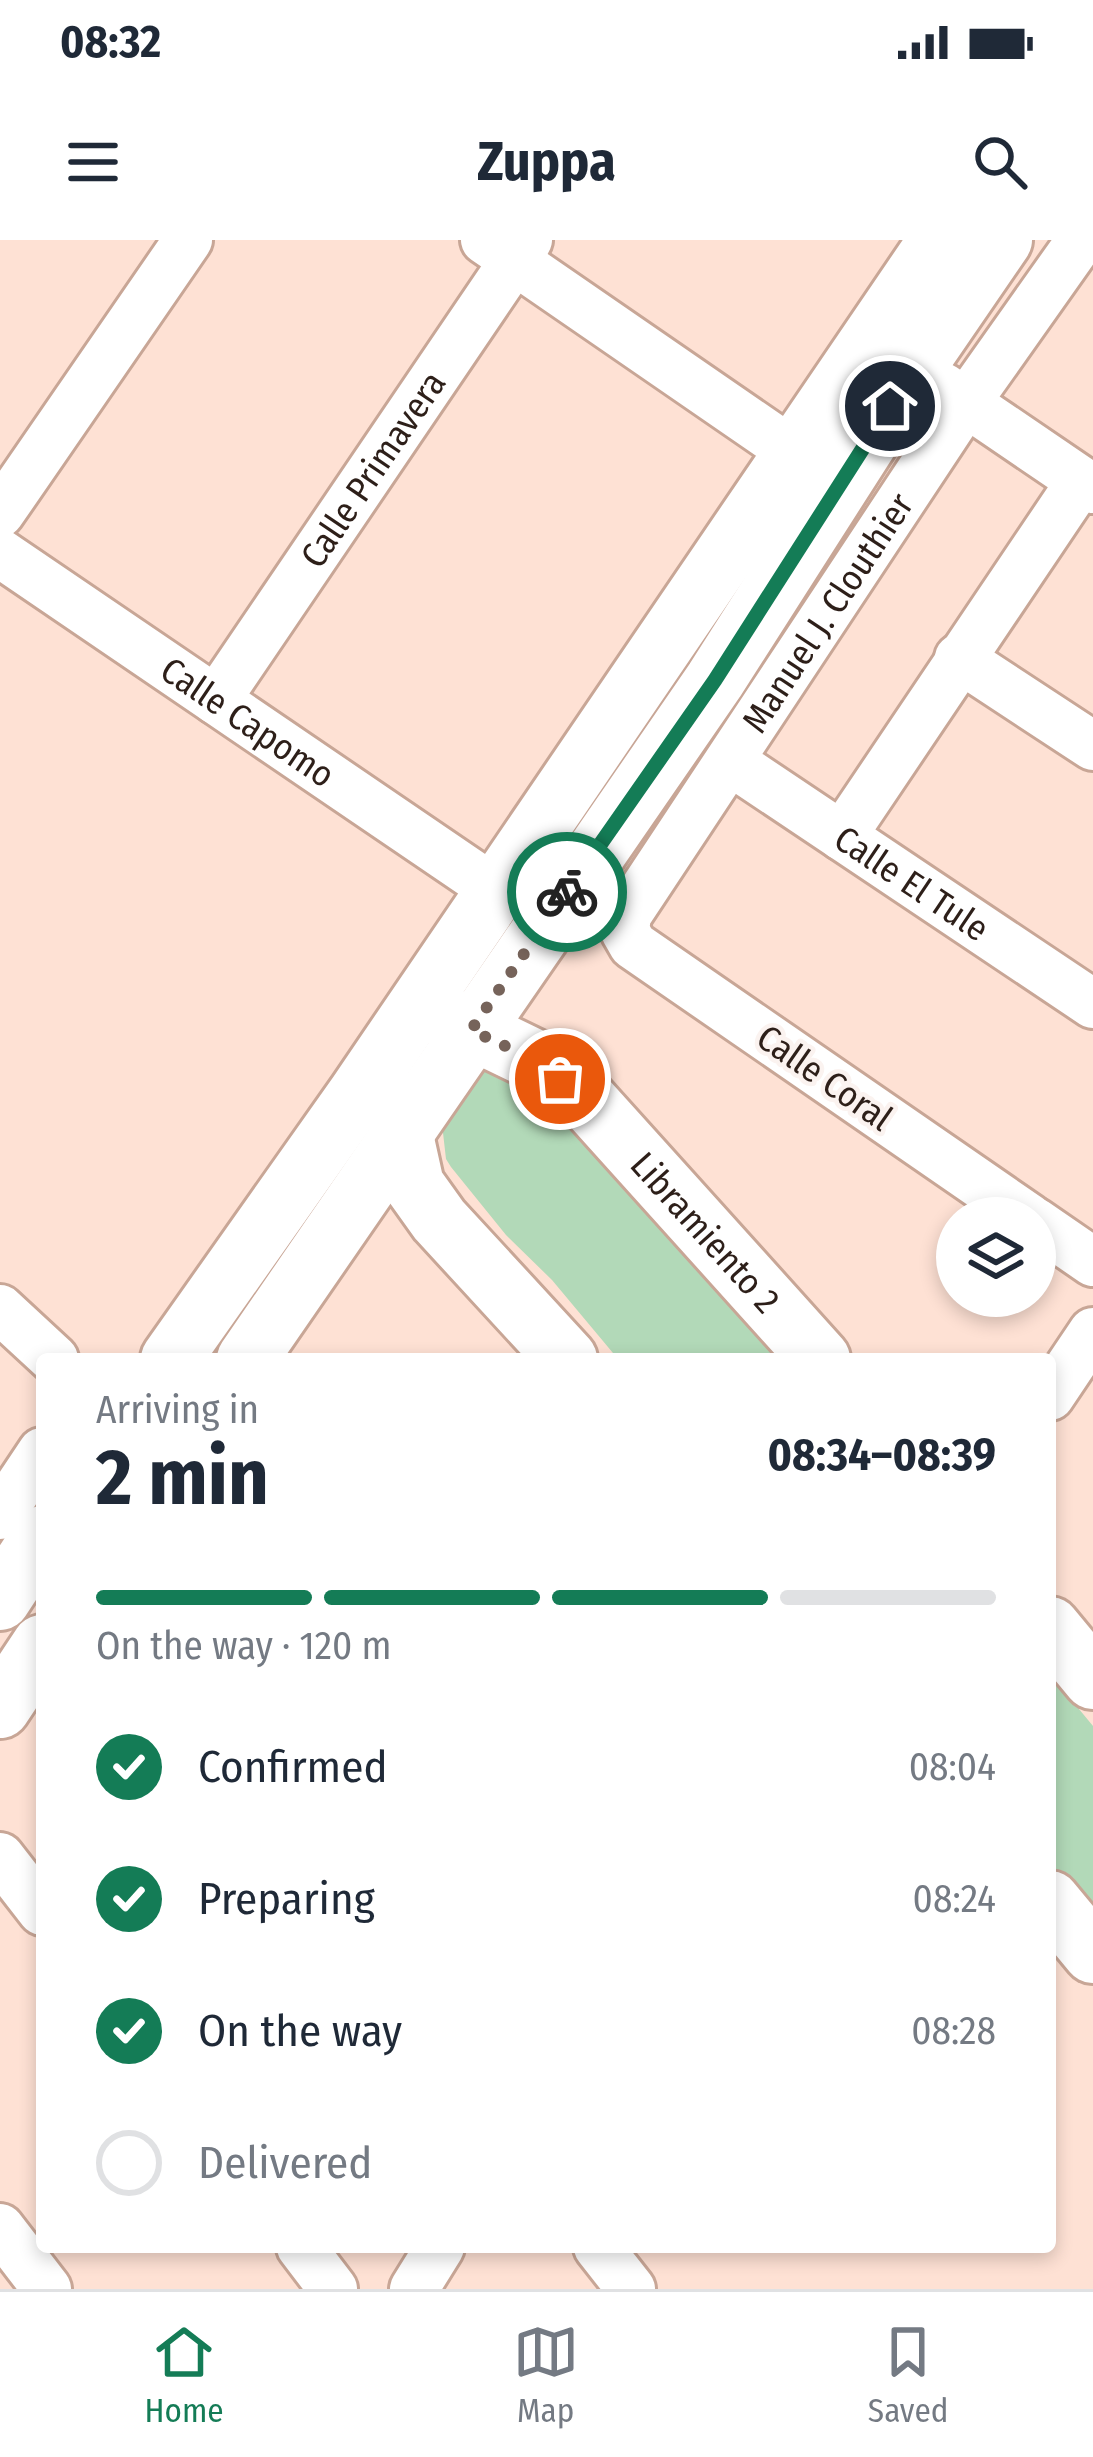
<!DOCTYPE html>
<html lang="en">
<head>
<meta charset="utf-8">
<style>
  body { margin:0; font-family:"Fira Sans Condensed",sans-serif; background:#f6f6f7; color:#1f2937; height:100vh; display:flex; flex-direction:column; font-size:45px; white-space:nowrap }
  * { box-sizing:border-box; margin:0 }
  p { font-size:39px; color:#747a83 }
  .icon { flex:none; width:66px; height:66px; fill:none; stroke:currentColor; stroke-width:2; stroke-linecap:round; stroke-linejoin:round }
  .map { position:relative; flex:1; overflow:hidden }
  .sheet { position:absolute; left:36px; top:1113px; width:1020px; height:900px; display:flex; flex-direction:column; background:#fff; border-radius:12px; box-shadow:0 6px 18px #0003 }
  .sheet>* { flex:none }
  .buttons { position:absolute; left:936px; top:957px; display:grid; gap:24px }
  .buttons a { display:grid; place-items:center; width:120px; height:120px; border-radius:50%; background:#fff; box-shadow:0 6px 18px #0003; font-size:60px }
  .pin { position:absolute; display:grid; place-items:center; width:102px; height:102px; color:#fff; margin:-51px; border:6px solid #fff; border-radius:50%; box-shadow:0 3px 12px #0007 }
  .courier { position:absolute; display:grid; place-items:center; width:120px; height:120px; margin:-60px; border:9px solid #147c56; border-radius:50%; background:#fff; color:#222; box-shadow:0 3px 15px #0007 }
  .head em { font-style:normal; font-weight:700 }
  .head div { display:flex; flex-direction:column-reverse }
  .head { display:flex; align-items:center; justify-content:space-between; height:204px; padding:0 60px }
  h1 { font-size:78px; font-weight:700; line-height:90px }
  .bar { display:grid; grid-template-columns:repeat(4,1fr); gap:18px 12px; align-content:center; height:144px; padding:0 60px }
  .bar i { height:15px; border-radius:9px; background:#e0e1e3 }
  .bar .current { background:#147c56 }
  .bar p { grid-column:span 4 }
  ol { padding:0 60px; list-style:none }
  li { display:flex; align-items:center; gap:36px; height:132px }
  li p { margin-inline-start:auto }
  li .icon { padding:12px; border-radius:50%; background:#147c56; color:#fff; stroke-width:4 }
  li:last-child { color:#747a83 }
  li i { width:66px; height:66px; border:6px solid #e0e1e3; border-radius:50% }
  .status { display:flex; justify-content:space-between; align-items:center; height:84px; padding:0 60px; background:#fff; direction:ltr }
  .status svg { height:33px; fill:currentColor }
  header { display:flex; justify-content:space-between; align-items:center; height:156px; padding:0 60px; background:#fff; font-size:54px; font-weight:700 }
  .tab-bar { display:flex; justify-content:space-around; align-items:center; height:168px; border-top:3px solid #e0e1e3; background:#fff; font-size:33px; color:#747a83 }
  .tab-bar a { display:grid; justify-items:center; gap:6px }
  .tab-bar .current { color:#147c56 }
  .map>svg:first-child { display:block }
</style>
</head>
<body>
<div class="status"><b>08:32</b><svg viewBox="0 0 49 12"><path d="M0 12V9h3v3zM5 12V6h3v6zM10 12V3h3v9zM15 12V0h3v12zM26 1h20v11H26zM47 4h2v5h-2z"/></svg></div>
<header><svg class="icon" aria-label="menu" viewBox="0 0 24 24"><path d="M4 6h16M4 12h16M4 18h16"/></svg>Zuppa<svg class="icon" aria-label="search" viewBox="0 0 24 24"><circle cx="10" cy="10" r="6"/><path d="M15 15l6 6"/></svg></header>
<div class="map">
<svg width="1093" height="2049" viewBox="0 0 1093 2049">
  <rect width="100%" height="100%" fill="#fee1d4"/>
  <path fill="#b2d9b8" d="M 487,827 L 542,848 L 789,1119 L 618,1119 L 552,1040 L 506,995 L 451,927 L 446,919 L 442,884 Z
    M 1050,1434 L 1093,1486 L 1093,1679 L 1050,1628 Z"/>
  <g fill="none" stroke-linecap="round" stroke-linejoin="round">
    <g stroke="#c8a696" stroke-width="54">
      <g id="minor">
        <path d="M 485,0 L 793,212"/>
        <path d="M 943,147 L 1093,249"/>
        <path d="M 0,273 L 188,0"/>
        <path id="s1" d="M 0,313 L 494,649"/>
        <path d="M 959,418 L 1093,506"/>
        <path id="s2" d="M 216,460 L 528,0"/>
        <path id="s3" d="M 730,521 L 1093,764"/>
        <path d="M 842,596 L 1081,241"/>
        <path id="s4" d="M 1029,978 L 633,705 L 625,691 L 627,675 L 965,164 L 1081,0"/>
        <path d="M 1035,982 L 1093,1022"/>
        <path d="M 0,1069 L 54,1119"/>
        <path d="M 1050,1156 L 1093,1092"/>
        <path d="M 0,1275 L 42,1212"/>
        <path d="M 0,1617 L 42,1671"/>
        <path d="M 0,1988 L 47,2049"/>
        <path d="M 301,2007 L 333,2049"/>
        <path d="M 598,2007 L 631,2049"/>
        <path d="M 414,2049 L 440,2007"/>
      </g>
    </g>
    <g stroke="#c8a696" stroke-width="66">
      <g id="major">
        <path id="s5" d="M 438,773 L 537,821 L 584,857 L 820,1119"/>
        <path d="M 402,891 L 414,945 L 439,980 L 567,1119"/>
        <path d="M 171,1119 L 358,854 L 939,0"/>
        <path d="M 247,1119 L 715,440 L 915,127 L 1002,0"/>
        <path d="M 0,1360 L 42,1296"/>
        <path d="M 1050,1387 L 1093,1439"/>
        <path d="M 0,1468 L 42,1405"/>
        <path d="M 1050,1661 L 1093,1713"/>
      </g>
    </g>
    <use href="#minor" stroke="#fff" stroke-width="48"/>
    <use href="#major" stroke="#fff" stroke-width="60"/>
  </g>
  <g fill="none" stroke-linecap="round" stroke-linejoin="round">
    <path stroke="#76635a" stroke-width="12" stroke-dasharray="0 21.6" d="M 560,839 L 537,821 L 471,790 L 567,652"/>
    <path stroke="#147c56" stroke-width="15" d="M 567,652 L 715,440 L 890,166"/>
  </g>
  <g text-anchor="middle" stroke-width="9" stroke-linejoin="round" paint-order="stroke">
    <g font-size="36" fill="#2d1f19" stroke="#fbf3f0">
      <text dy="13" stroke="none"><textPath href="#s2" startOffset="279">Calle Primavera</textPath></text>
      <text dy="13" stroke="none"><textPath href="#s4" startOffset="876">Manuel J. Clouthier</textPath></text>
      <text dy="13" stroke="none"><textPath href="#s1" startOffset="300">Calle Capomo</textPath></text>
      <text dy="13" stroke="none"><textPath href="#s3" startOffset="219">Calle El Tule</textPath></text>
      <text transform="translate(825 837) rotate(35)" y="13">Calle Coral</text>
      <text dy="13" stroke="none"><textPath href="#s5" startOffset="351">Libramiento 2</textPath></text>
    </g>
  </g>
</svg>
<div class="buttons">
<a><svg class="icon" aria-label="layers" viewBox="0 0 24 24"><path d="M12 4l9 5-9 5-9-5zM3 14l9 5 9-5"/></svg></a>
</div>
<div class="pin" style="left:560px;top:839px;background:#ea580c"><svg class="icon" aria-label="bag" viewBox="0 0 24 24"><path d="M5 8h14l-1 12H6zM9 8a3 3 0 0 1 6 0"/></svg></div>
<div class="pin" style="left:890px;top:166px;background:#1f2937"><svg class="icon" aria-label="home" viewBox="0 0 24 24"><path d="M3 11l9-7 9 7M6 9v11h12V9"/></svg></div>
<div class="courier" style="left:567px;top:652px"><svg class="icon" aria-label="bike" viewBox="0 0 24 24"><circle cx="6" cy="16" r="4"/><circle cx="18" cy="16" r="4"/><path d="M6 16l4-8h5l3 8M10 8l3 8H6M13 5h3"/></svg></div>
<section class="sheet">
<div class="head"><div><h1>2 min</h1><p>Arriving in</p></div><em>08:34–08:39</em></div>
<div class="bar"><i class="current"></i><i class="current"></i><i class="current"></i><i></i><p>On the way · 120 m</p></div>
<ol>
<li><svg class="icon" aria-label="check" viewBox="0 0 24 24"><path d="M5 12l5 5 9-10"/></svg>Confirmed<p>08:04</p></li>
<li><svg class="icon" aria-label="check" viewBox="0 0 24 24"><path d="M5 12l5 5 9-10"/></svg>Preparing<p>08:24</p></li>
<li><svg class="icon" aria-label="check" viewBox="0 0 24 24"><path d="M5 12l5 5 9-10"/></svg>On the way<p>08:28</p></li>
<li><i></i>Delivered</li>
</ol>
</section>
</div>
<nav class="tab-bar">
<a class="current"><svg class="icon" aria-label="home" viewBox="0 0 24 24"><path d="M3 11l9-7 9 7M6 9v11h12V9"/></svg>Home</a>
<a><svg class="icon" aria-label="map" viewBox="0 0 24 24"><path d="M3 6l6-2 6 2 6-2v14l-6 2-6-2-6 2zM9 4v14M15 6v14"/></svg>Map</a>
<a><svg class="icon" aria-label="saved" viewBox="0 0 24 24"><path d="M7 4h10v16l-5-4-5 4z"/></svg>Saved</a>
</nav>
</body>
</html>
